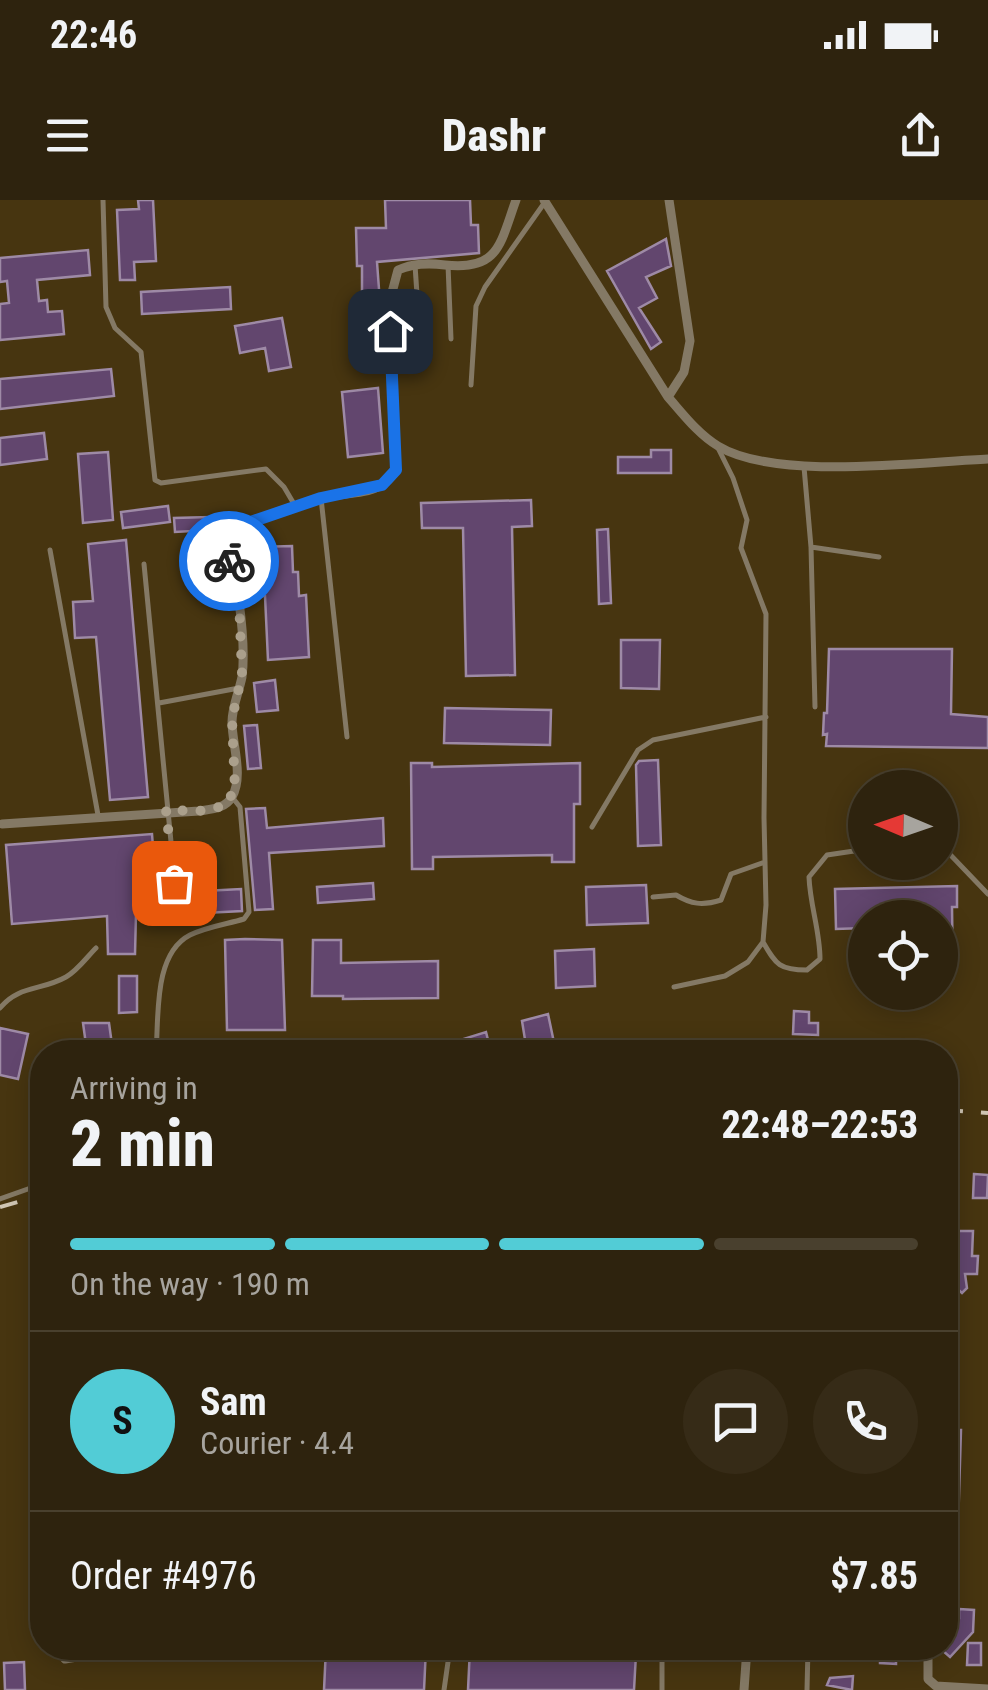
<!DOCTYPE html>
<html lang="en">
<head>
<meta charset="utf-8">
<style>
  body { margin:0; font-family:"Roboto Condensed",sans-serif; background:#362b17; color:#f1f3f6; height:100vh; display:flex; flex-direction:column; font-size:38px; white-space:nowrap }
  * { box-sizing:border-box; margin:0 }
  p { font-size:32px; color:#a7a49e }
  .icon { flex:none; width:55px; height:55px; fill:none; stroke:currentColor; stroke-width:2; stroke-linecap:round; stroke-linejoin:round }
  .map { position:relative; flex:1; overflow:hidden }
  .details { position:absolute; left:30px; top:840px; width:928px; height:620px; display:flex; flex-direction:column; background:#2e230e; border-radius:40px; box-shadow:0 5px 25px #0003,0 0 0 2px #49402e }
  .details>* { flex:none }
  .needle { width:65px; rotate:272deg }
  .buttons { position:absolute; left:848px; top:570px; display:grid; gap:20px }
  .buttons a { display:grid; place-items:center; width:110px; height:110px; border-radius:50%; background:#2e230e; box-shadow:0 5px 25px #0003,0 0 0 2px #49402e; font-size:50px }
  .pin { position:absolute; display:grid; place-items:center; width:85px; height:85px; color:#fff; margin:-42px; border-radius:20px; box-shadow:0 5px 15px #0006 }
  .courier { position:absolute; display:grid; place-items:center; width:100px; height:100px; margin:-50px; border:8px solid #1a73e8; border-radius:50%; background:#fff; color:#222; box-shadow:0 2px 12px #0007 }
  .head em { font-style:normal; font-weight:800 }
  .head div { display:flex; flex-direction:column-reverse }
  .head { display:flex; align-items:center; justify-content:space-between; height:170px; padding:0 40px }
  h1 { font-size:65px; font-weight:800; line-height:75px }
  .bar { display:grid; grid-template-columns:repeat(4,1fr); gap:15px 10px; align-content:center; height:120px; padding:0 40px }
  .bar i { height:12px; border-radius:8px; background:#49402e }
  .bar .selected { background:#52ccd6 }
  .bar p { grid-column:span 4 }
  .line { display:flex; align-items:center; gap:25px; padding:0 40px; border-top:2px solid #49402e }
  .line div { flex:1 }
  .round { display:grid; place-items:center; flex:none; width:105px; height:105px; border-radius:52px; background:#362b17 }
  .status { display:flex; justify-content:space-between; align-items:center; height:70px; padding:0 50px; background:#2e230e; direction:ltr }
  .status svg { height:28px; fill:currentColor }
  header { display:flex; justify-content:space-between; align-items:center; height:130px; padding:0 40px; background:#2e230e; font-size:45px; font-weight:800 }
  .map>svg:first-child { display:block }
</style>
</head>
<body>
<div class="status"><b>22:46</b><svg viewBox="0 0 49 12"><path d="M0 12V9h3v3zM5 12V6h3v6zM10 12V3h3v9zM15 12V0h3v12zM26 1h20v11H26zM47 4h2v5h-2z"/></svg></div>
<header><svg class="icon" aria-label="menu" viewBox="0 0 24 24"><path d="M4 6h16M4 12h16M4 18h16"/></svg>Dashr<svg class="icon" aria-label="share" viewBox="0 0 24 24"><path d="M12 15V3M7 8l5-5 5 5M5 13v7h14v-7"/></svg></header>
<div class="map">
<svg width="988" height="1490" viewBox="0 0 988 1490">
  <rect width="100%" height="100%" fill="#3e2f13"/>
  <path fill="#473510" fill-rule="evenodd" d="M 0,0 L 988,0 L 988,1490 L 0,1490 ZM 865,588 L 940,588 L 940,662 L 865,662 ZM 865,718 L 940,718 L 940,792 L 865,792 ZM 42,852 L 945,852 L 945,1448 L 42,1448 Z"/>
  <path fill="#62466e" stroke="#9e8aa6" stroke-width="2.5" d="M 138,0 L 153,0 L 156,61 L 134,62 L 135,80 L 120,80 L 117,10 L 139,9 Z
    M 385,0 L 470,0 L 471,25 L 478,25 L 479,53 L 377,62 L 382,130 L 379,130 L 379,147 L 376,147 L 376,170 L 362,170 L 362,66 L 357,66 L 356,28 L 386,28 Z
    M 666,39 L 671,66 L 646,77 L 657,98 L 639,108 L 661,142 L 651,149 L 607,71 Z
    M 88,50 L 90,75 L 37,80 L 39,101 L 47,100 L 48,112 L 62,111 L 64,134 L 0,140 L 0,104 L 9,103 L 7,81 L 0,82 L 0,58 Z
    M 230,87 L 231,109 L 142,114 L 141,92 Z
    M 282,118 L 291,167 L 269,171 L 265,148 L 240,153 L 235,126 Z
    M 111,169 L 114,196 L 0,209 L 0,179 Z
    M 378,188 L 383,253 L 348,257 L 342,192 Z
    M 44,233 L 47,259 L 0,265 L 0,238 Z
    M 651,250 L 671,250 L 671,273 L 618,273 L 618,257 L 651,257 Z
    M 108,252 L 113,320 L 83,323 L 78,254 Z
    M 531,300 L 532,326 L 512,327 L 515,475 L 466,476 L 463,328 L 422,328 L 421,303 Z
    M 168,306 L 170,322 L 123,328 L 121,312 Z
    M 210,317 L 210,330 L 175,332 L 174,318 Z
    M 608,329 L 611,403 L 599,404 L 597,330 Z
    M 126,340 L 148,597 L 110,600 L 96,437 L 75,438 L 73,402 L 93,401 L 88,344 Z
    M 292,346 L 293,372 L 298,372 L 299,396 L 306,395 L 309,457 L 268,460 L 265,396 L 259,396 L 257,347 Z
    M 621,440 L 660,440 L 659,489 L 621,488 Z
    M 829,449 L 952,449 L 951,514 L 988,517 L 988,548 L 826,546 L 827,534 L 823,535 L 824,513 L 827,513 Z
    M 275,480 L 278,510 L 257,512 L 254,483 Z
    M 445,508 L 551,510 L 550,545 L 444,543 Z
    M 257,525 L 261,568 L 248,569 L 244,526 Z
    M 658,560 L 661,645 L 638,646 L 636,565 L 639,561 Z
    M 411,563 L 432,563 L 432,567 L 580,563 L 580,604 L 574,604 L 574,662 L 552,662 L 552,655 L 433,657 L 433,669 L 412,669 Z
    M 265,608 L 267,628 L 383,618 L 384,646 L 269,653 L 273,709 L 255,710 L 246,609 Z
    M 152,634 L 158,712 L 136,714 L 135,754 L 108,754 L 107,716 L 12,724 L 6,645 Z
    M 373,683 L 374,699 L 318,703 L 317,687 Z
    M 646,685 L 648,723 L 587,725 L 586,687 Z
    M 957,686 L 957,707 L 952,707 L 953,778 L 940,779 L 940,718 L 865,718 L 865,728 L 836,729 L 835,689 Z
    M 241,689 L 242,711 L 205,713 L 204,691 Z
    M 245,739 L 282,740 L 285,830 L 227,830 L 225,740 Z
    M 313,740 L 341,740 L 341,763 L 438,761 L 438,798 L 343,799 L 343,796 L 312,796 Z
    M 594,749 L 595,786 L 556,788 L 555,751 Z
    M 119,776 L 137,776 L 137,812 L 119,813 Z
    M 794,811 L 809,812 L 809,823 L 818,823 L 818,835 L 793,834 Z
    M 548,814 L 556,852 L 527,852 L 522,821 Z
    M 83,823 L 109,823 L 113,852 L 87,852 Z
    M 0,828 L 28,834 L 18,879 L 0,875 Z
    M 486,832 L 491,852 L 462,852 L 460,840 Z
    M 974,974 L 988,975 L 987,998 L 973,998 Z
    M 956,1031 L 973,1031 L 972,1056 L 978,1056 L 977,1074 L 965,1074 L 967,1088 L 962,1093 L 953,1085 L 945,1085 L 945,1055 L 956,1056 Z
    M 950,1230 L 961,1230 L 958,1328 L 955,1328 L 958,1384 L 945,1383 L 945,1290 Z
    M 959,1409 L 974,1410 L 973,1432 L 950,1457 L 943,1451 L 945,1419 L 959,1418 Z
    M 968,1443 L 981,1443 L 981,1465 L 967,1465 Z
    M 326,1448 L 426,1448 L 424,1490 L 324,1490 Z
    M 470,1448 L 545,1448 L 636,1454 L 634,1490 L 468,1490 Z
    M 830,1448 L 859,1448 L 858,1457 L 830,1456 Z
    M 880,1450 L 896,1450 L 896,1464 L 880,1463 Z
    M 24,1462 L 25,1490 L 5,1490 L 4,1463 Z
    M 853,1476 L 852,1490 L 827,1485 L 830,1478 Z"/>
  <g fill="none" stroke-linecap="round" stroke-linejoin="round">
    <path stroke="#847965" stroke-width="5" d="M 103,0 L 106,107 L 115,128 L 141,152 L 155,280 L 161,283 L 266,269 L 284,287 L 294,304
      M 415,65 L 420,139
      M 448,65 L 451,139
      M 471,185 L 476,106 L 485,87 L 545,2
      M 804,267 L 811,347 L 815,507
      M 321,298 L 347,537
      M 811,347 L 879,357
      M 50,350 L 98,615
      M 144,364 L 175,683
      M 159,503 L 239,488
      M 592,627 L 638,550 L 653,540 L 766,517
      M 940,644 L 988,694
      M 653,697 L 676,695 C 691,704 702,706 721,700 L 731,674 L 765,662
      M 763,742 C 776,765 780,770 807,770 L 820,759 C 820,731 810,705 809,677 L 827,655 L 854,651 L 865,655
      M 674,787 L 725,776 L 748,762 L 763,742 L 766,705 L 764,618 L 766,414 L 741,348 L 747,320 L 733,278 L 718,248
      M 0,808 C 19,785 41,791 66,777 C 77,771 87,757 96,748
      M 156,852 C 159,817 153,754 190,735 C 206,727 227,724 244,719 L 249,712 L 240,607 L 232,597
      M 0,999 L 42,984
      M 444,1490 L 450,1448
      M 662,1490 L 662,1448
      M 807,1490 L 808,1448"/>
    <path stroke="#847965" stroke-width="9" d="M 544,0 L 668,197 C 683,214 698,234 718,246 C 775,281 920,262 988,259
      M 668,197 L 684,172 L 690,141 L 669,0
      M 2,624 L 199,611 C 211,609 225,609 232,597 C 244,576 232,544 232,522 C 232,507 239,492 242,477 C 245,454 242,424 239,401 C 237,382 224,361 227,341 C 229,325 304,303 321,298 C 340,293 363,295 380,286 C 388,282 392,277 396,270 L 390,100 L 398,70 C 413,63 428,63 445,65 C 499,71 500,44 516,0
      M 928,1448 L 928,1479 L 936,1486 L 988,1489
      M 65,1459 L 130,1448
      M 744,1490 L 747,1448"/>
    <path stroke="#cfc5b3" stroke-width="4" stroke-dasharray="18 18" stroke-linecap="butt" d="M 945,910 L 988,913
      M 0,1007 L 42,995"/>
  </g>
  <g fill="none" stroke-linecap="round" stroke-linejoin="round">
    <path stroke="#aba08c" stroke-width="10" stroke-dasharray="0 18" d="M 174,683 L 166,610 L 199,611 L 224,606 L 235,590 L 232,519 L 242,474 L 239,400 L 229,361"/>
    <path stroke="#1a73e8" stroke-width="12" d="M 229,361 L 226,340 L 242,325 L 321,298 L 382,285 L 396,270 L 390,131"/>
  </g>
</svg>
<div class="buttons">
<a><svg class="needle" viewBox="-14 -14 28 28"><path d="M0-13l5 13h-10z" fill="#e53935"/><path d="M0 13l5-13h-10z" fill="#a7a49e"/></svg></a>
<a><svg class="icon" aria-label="locate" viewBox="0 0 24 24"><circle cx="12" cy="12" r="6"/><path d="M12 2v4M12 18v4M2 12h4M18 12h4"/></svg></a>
</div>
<div class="pin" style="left:174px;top:683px;background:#ea580c"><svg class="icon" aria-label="bag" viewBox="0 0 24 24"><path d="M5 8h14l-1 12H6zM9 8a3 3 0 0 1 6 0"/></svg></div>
<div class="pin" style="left:390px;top:131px;background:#1f2937"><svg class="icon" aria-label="home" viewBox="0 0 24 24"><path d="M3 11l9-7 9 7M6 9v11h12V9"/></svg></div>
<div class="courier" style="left:229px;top:361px"><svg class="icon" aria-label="bike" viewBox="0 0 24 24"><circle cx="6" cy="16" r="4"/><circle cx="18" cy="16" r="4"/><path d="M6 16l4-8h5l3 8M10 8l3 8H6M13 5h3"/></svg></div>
<section class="details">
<div class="head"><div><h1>2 min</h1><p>Arriving in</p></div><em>22:48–22:53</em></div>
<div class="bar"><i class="selected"></i><i class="selected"></i><i class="selected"></i><i></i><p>On the way · 190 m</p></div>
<div class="line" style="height:180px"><b class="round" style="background:#52ccd6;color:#111">S</b><div><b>Sam</b><p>Courier · 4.4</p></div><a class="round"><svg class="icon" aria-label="chat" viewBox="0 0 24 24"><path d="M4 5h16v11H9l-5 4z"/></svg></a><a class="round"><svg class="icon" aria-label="phone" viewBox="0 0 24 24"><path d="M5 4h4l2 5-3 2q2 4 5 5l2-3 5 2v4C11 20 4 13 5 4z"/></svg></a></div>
<div class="line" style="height:130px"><div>Order #4976</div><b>$7.85</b></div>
</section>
</div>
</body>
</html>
